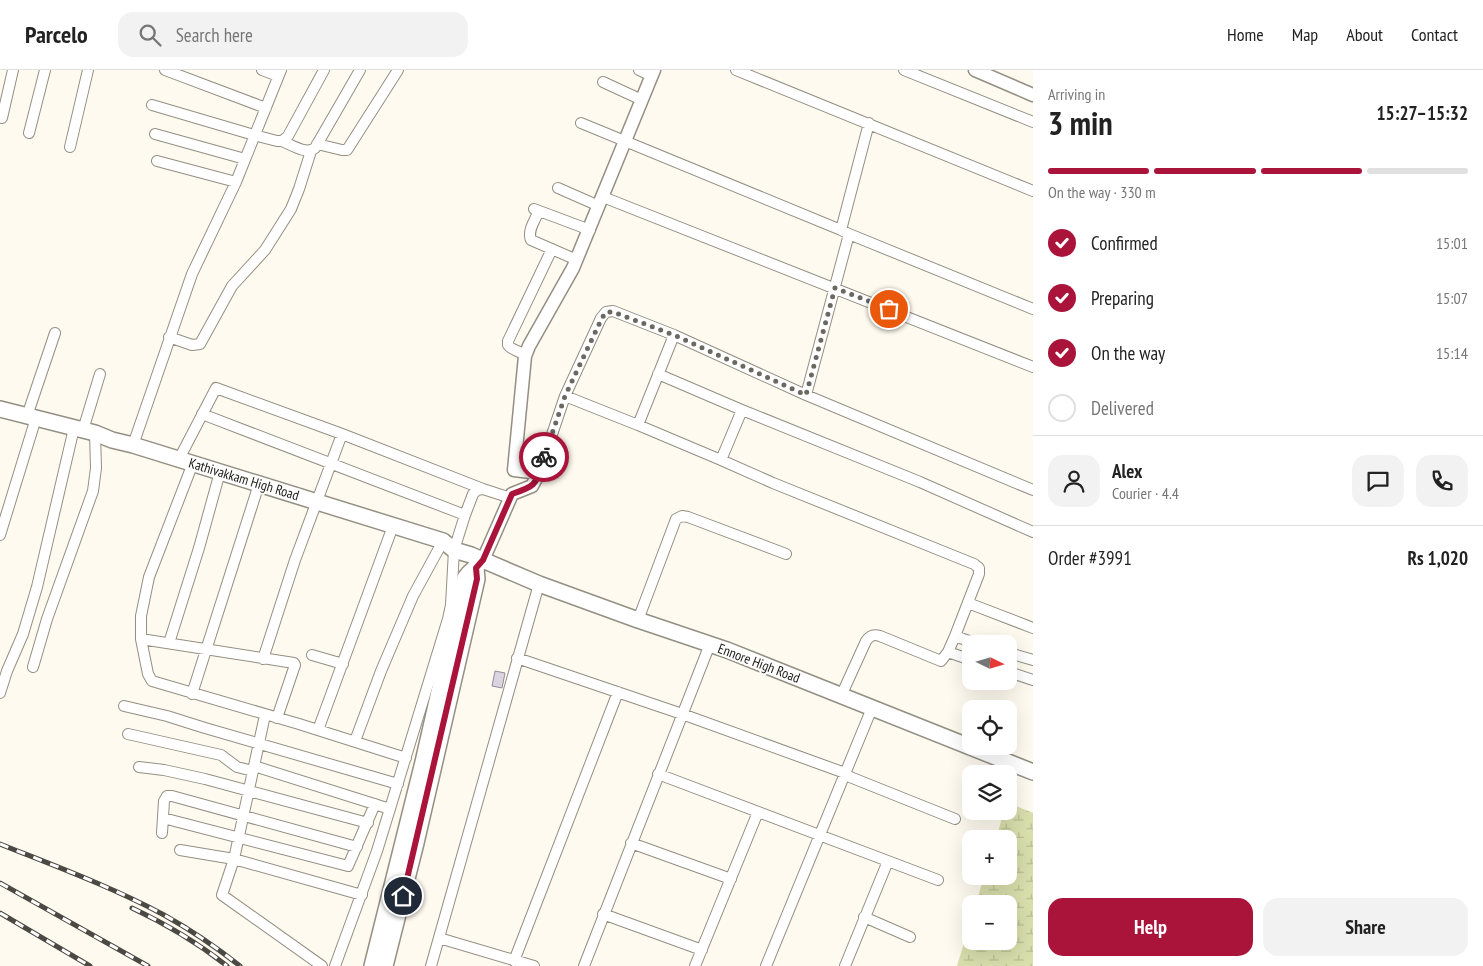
<!DOCTYPE html>
<html lang="en">
<head>
<meta charset="utf-8">
<style>
  body { margin:0; font-family:"PT Sans Narrow",sans-serif; background:#f2f2f2; color:#222; height:100vh; display:flex; flex-direction:column; font-size:19px; white-space:nowrap }
  * { box-sizing:border-box; margin:0 }
  p { font-size:16px; color:#767676 }
  .icon { flex:none; width:28px; height:28px; fill:none; stroke:currentColor; stroke-width:2; stroke-linecap:round; stroke-linejoin:round }
  .map { position:relative; flex:1; overflow:hidden }
  .side { display:flex; flex-direction:column; background:#fff; width:450px }
  .side>* { flex:none }
  .needle { width:32px; rotate:95deg }
  .tools { position:absolute; left:962px; top:565px; display:grid; gap:10px }
  .tools a { display:grid; place-items:center; width:55px; height:55px; border-radius:10px; background:#fff; box-shadow:0 5px 20px #0002; font-size:25px }
  .pin { position:absolute; display:grid; place-items:center; width:42px; height:42px; color:#fff; margin:-21px; border:2px solid #fff; border-radius:50%; box-shadow:0 1px 5px #0007 }
  .courier { position:absolute; display:grid; place-items:center; width:50px; height:50px; margin:-25px; border:4px solid #aa143b; border-radius:50%; background:#fff; color:#222; box-shadow:0 1px 6px #0007 }
  .summary em { font-style:normal; font-weight:700 }
  .summary div { display:flex; flex-direction:column-reverse }
  .summary { display:flex; align-items:center; justify-content:space-between; height:85px; padding:0 15px }
  h1 { font-size:32px; font-weight:700; line-height:38px }
  .bar { display:grid; grid-template-columns:repeat(4,1fr); gap:8px 5px; align-content:center; height:60px; padding:0 15px }
  .bar i { height:6px; border-radius:4px; background:#e0e0e0 }
  .bar .current { background:#aa143b }
  .bar p { grid-column:span 4 }
  .line { display:flex; align-items:center; gap:12px; padding:0 15px; border-top:1px solid #e0e0e0 }
  .line div { flex:1 }
  .round { display:grid; place-items:center; flex:none; width:52px; height:52px; border-radius:15px; background:#f2f2f2 }
  ol { padding:0 15px; list-style:none }
  li { display:flex; align-items:center; gap:15px; height:55px }
  li p { margin-inline-start:auto }
  li .icon { padding:5px; border-radius:50%; background:#aa143b; color:#fff; stroke-width:4 }
  li:last-child { color:#767676 }
  li i { width:28px; height:28px; border:2px solid #e0e0e0; border-radius:50% }
  .primary-button { display:flex; gap:10px; margin-top:auto; padding:10px 15px }
  .primary-button a { flex:1; height:58px; border-radius:15px; background:#aa143b; color:#fff; font-size:20px; font-weight:700; line-height:58px; text-align:center }
  .primary-button a+a { background:#f2f2f2; color:#222 }
  header { display:flex; align-items:center; gap:30px; box-sizing:border-box; height:70px; padding:0 25px; background:#fff; border-bottom:1px solid #e0e0e0 }
  header strong { font-size:24px }
  nav { display:flex; gap:28px; margin-inline-start:auto; font-size:18px }
  .search { width:350px; height:45px; background:#f2f2f2; display:flex; align-items:center; gap:12px; box-sizing:border-box; padding:0 18px; border-radius:15px; color:#767676; font-size:19px }
  main { display:flex; flex:1; min-height:0 }
  .map>svg:first-child { display:block }
</style>
</head>
<body>
<header>
<strong>Parcelo</strong>
<div class="search"><svg class="icon" aria-label="search" viewBox="0 0 24 24"><circle cx="10" cy="10" r="6"/><path d="M15 15l6 6"/></svg>Search here</div>
<nav><a>Home</a><a>Map</a><a>About</a><a>Contact</a></nav>
</header>
<main>
<div class="map">
<svg width="1033" height="896" viewBox="0 0 1033 896">
  <defs>
    <pattern id="wetland-marsh" width="20" height="14" patternUnits="userSpaceOnUse" patternTransform="scale(1.25)"><rect width="20" height="14" fill="#d8deac"/><path d="M1 5h8M5 5V1M11 12h8M15 12V8" fill="none" stroke="#b9be93"/></pattern>
  </defs>
  <rect width="100%" height="100%" fill="#fefaef"/>
  <path fill="url(#wetland-marsh)" d="M 1009,733 L 1033,743 L 1033,896 L 957,896 L 971,850 L 971,871 L 1009,871 L 1009,834 L 976,834 L 984,806 L 1009,806 L 1009,769 L 996,769 L 1004,741 L 1009,741 Z"/>
  <path fill="#dbd3df" stroke="#938b96" d="M 495,601 L 505,603 L 502,618 L 492,616 Z"/>
  <g fill="none" stroke-linecap="round" stroke-linejoin="round">
    <g stroke="#948f83" stroke-width="12">
      <path id="minor" d="M 165,0 L 266,38
        M 262,0 L 278,6
        M 639,0 L 652,6
        M 736,0 L 1033,121
        M 904,0 L 1033,52
        M 603,12 L 642,30
        M 152,35 L 254,65 L 277,71 L 282,71 L 288,66 L 324,0
        M 2,48 L 13,0
        M 581,53 L 841,160
        M 869,53 L 841,160 L 849,164 L 806,325 L 1033,420
        M 29,63 L 45,0
        M 155,64 L 245,89
        M 282,71 C 292,75 306,85 315,78 L 360,0
        M 317,74 L 342,80 L 347,80 L 398,0
        M 70,77 L 88,0
        M 157,91 L 236,112
        M 558,118 L 599,136
        M 603,127 L 1033,297
        M 534,139 L 590,160
        M 539,141 C 535,150 527,161 531,170 L 577,190
        M 849,164 L 1033,239
        M 169,267 L 192,275 L 200,274 L 232,216 L 265,180 L 291,139 L 299,119 L 311,81
        M 525,286 C 520,280 512,281 508,275 L 508,271 L 552,179
        M 658,304 L 742,340 L 920,412 L 1033,462
        M 565,326 L 601,248 L 606,242 L 613,241 L 674,265 L 806,325
        M 742,340 L 721,390 L 773,413 L 974,494 L 979,498 L 979,504 L 955,566 L 977,574
        M 202,344 L 465,445
        M 27,346 L 55,263
        M 638,355 L 721,390
        M 83,360 L 100,304
        M 133,375 L 192,204 L 236,112 L 281,0
        M 179,389 L 216,318 L 342,364 L 483,419
        M 193,393 L 149,507 L 141,546 L 141,569 L 148,604 L 152,611 L 299,654 L 406,688
        M 539,403 L 565,326 L 638,355 L 674,265
        M 0,465 L 36,348
        M 968,533 L 1033,558
        M 638,550 L 676,449 L 682,446 L 688,447 L 786,484
        M 141,569 L 294,593 L 295,595 L 277,648
        M 169,573 L 199,478 L 220,402
        M 948,582 L 971,590
        M 1009,583 L 1033,590
        M 312,585 L 343,594
        M 517,588 L 682,644 L 845,703 L 850,707 L 955,749
        M 263,589 L 295,490 L 342,364
        M 33,597 L 47,549 L 93,421 L 96,398 L 95,363
        M 1009,602 L 1033,610
        M 0,623 L 7,601 L 23,564 L 37,517 L 74,358
        M 192,624 L 259,414
        M 841,626 L 866,571 C 870,565 874,564 880,566 L 941,591 L 948,582 L 955,566
        M 124,636 L 167,646 L 205,658 L 398,714
        M 265,645 L 234,789 L 362,825
        M 318,660 L 393,456
        M 128,664 L 221,685 L 237,697 L 253,701
        M 355,671 L 381,601 L 413,526 L 443,471
        M 254,696 L 390,739
        M 139,697 L 164,700 L 205,709 L 368,753
        M 658,704 L 938,810
        M 163,748 L 348,796 L 375,734
        M 162,763 L 164,731 L 167,726 L 172,726 L 357,777
        M 631,773 L 731,809
        M 180,780 L 234,789 L 222,825 L 322,896
        M 603,844 L 702,880
        M 864,847 L 910,867
        M 439,868 L 534,896
        M 514,891 L 618,622
        M 335,896 L 377,781 L 448,549 L 451,535 L 454,480 L 465,445 L 473,424 L 477,420 L 483,419 L 511,428
        M 431,896 L 539,514
        M 584,896 L 710,574
        M 695,896 L 758,742
        M 766,896 L 872,638
        M 845,896 L 888,791"/>
    </g>
    <g stroke="#948f83" stroke-width="15">
      <path id="tertiary" d="M 975,0 L 1033,25
        M 483,490 L 512,424 L 532,416 L 539,403 L 514,400 L 525,286 L 529,276 L 573,198 L 654,0"/>
    </g>
    <g stroke="#948f83" stroke-width="18">
      <path id="secondary" d="M 0,339 L 95,363 L 112,370 L 133,375 L 443,471 L 454,480 L 471,485 L 539,514 L 638,550 L 727,580 L 1033,702
        M 372,896 L 423,692 L 465,508 L 469,503 L 483,490
        M 385,896 L 416,773 L 477,509 L 476,498"/>
    </g>
    <use href="#minor" stroke="#fff" stroke-width="10"/>
    <use href="#tertiary" stroke="#fff" stroke-width="12"/>
    <use href="#secondary" stroke="#fff" stroke-width="15"/>
    <g stroke="#4b4943" stroke-width="5">
      <path id="rail" d="M 0,774 C 55,796 112,817 164,845 C 191,860 216,877 240,896
        M 0,813 L 148,896
        M 132,838 C 166,854 198,873 227,896
        M 0,843 L 90,896"/>
    </g>
    <use href="#rail" stroke="#fff" stroke-width="3" stroke-dasharray="9" stroke-linecap="butt"/>
  </g>
  <g fill="none" stroke-linecap="round" stroke-linejoin="round">
    <path stroke="#6a6861" stroke-width="5" stroke-dasharray="0 9" d="M 544,387 L 565,326 L 602,248 L 606,242 L 613,242 L 674,265 L 806,325 L 835,218 L 889,239"/>
    <path stroke="#aa143b" stroke-width="6" d="M 403,826 L 477,509 L 476,498 L 483,490 L 512,424 C 539,415 535,414 544,387"/>
  </g>
  <g text-anchor="middle" stroke-width="4" stroke-linejoin="round" paint-order="stroke">
    <g font-size="14" fill="#1b1a15" stroke="#fff">
      <text transform="translate(244 409) rotate(17)" y="5">Kathivakkam High Road</text>
      <text transform="translate(759 593) rotate(21)" y="5">Ennore High Road</text>
    </g>
  </g>
</svg>
<div class="tools">
<a><svg class="needle" viewBox="-14 -14 28 28"><path d="M0-13l5 13h-10z" fill="#e53935"/><path d="M0 13l5-13h-10z" fill="#767676"/></svg></a>
<a><svg class="icon" aria-label="locate" viewBox="0 0 24 24"><circle cx="12" cy="12" r="6"/><path d="M12 2v4M12 18v4M2 12h4M18 12h4"/></svg></a>
<a><svg class="icon" aria-label="layers" viewBox="0 0 24 24"><path d="M12 4l9 5-9 5-9-5zM3 14l9 5 9-5"/></svg></a>
<a>+</a>
<a>−</a>
</div>
<div class="pin" style="left:889px;top:239px;background:#ea580c"><svg class="icon" aria-label="bag" viewBox="0 0 24 24"><path d="M5 8h14l-1 12H6zM9 8a3 3 0 0 1 6 0"/></svg></div>
<div class="pin" style="left:403px;top:826px;background:#1f2937"><svg class="icon" aria-label="home" viewBox="0 0 24 24"><path d="M3 11l9-7 9 7M6 9v11h12V9"/></svg></div>
<div class="courier" style="left:544px;top:387px"><svg class="icon" aria-label="bike" viewBox="0 0 24 24"><circle cx="6" cy="16" r="4"/><circle cx="18" cy="16" r="4"/><path d="M6 16l4-8h5l3 8M10 8l3 8H6M13 5h3"/></svg></div>
</div>
<section class="side">
<div class="summary"><div><h1>3 min</h1><p>Arriving in</p></div><em>15:27–15:32</em></div>
<div class="bar"><i class="current"></i><i class="current"></i><i class="current"></i><i></i><p>On the way · 330 m</p></div>
<ol>
<li><svg class="icon" aria-label="check" viewBox="0 0 24 24"><path d="M5 12l5 5 9-10"/></svg>Confirmed<p>15:01</p></li>
<li><svg class="icon" aria-label="check" viewBox="0 0 24 24"><path d="M5 12l5 5 9-10"/></svg>Preparing<p>15:07</p></li>
<li><svg class="icon" aria-label="check" viewBox="0 0 24 24"><path d="M5 12l5 5 9-10"/></svg>On the way<p>15:14</p></li>
<li><i></i>Delivered</li>
</ol>
<div class="line" style="height:90px"><a class="round"><svg class="icon" aria-label="person" viewBox="0 0 24 24"><circle cx="12" cy="8" r="4"/><path d="M4 21q1-7 8-7t8 7"/></svg></a><div><b>Alex</b><p>Courier · 4.4</p></div><a class="round"><svg class="icon" aria-label="chat" viewBox="0 0 24 24"><path d="M4 5h16v11H9l-5 4z"/></svg></a><a class="round"><svg class="icon" aria-label="phone" viewBox="0 0 24 24"><path d="M5 4h4l2 5-3 2q2 4 5 5l2-3 5 2v4C11 20 4 13 5 4z"/></svg></a></div>
<div class="line" style="height:65px"><div>Order #3991</div><b>Rs 1,020</b></div>
<div class="primary-button"><a>Help</a><a>Share</a></div>
</section>
</main>
</body>
</html>
